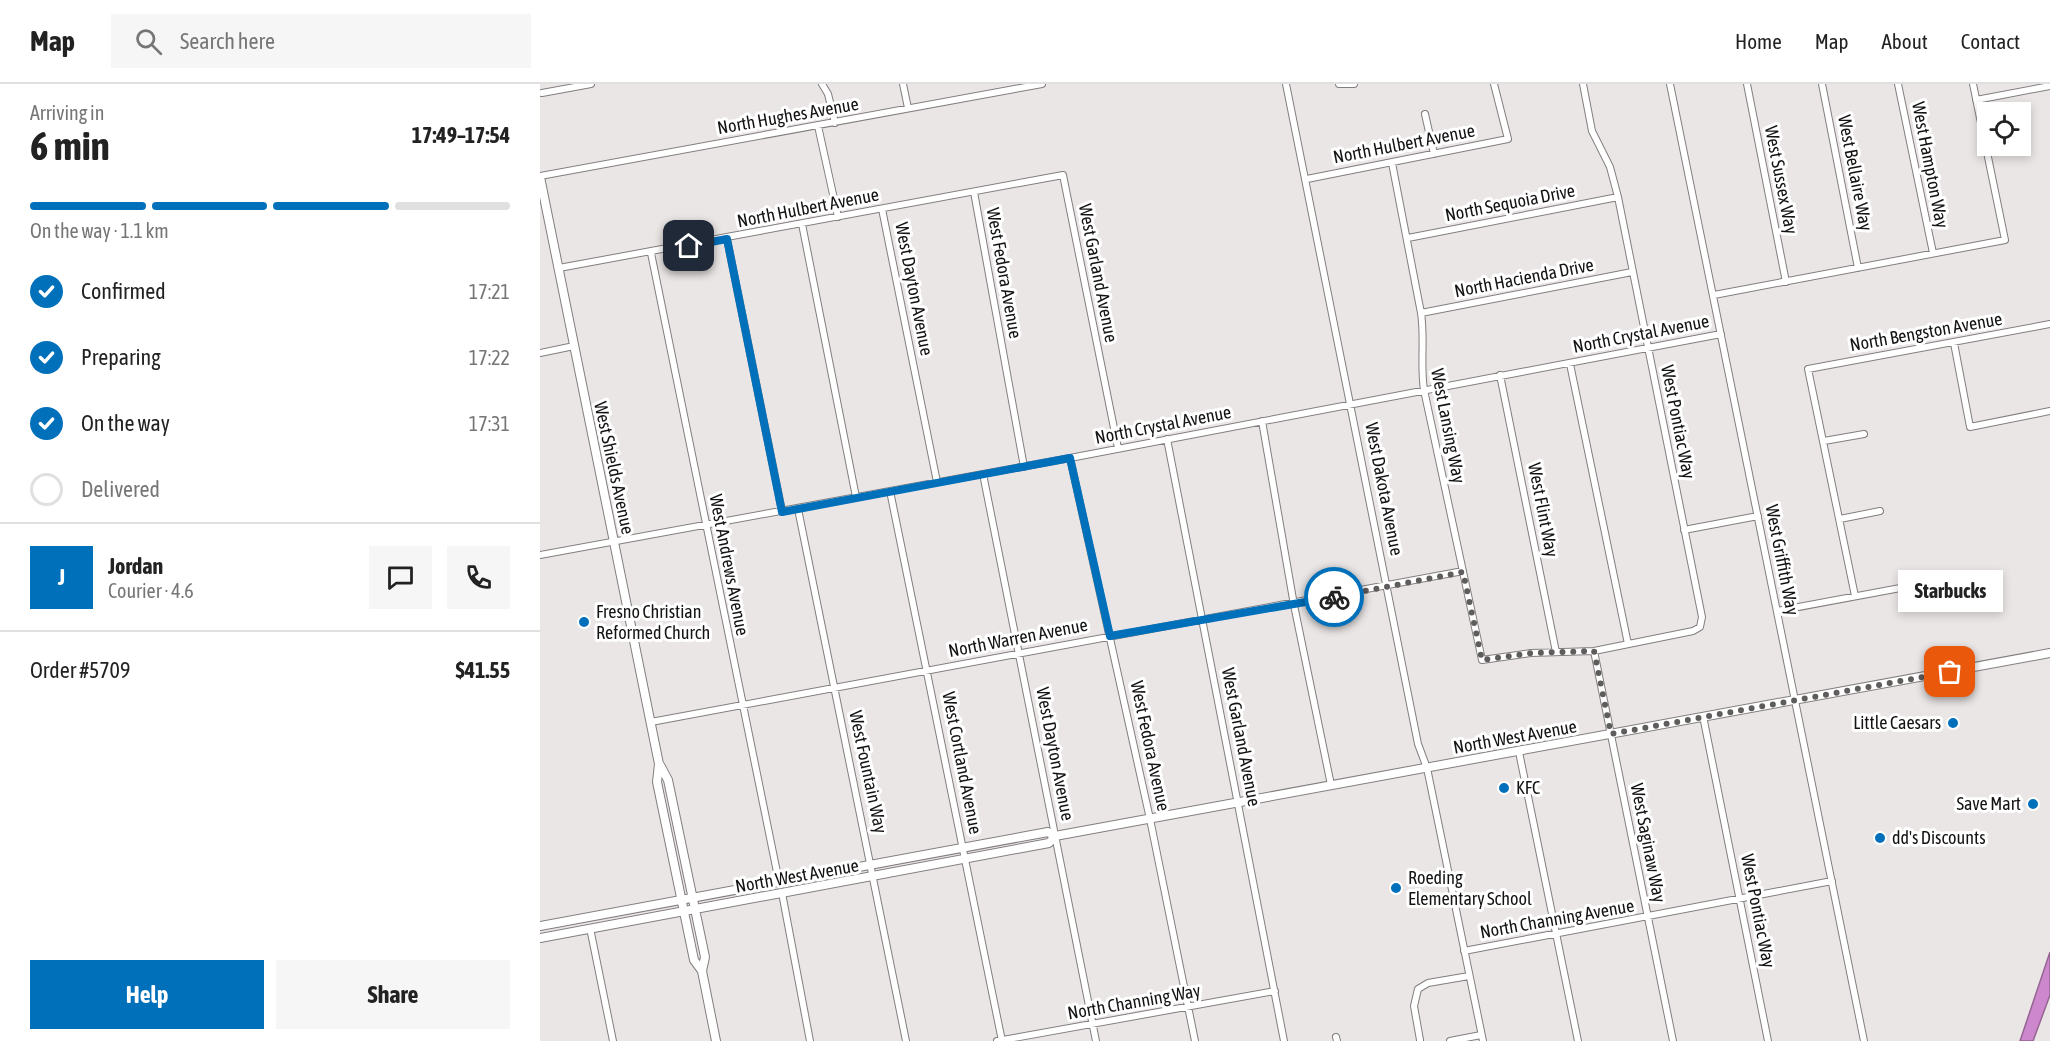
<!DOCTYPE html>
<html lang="en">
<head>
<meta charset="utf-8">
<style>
  body { margin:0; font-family:"Asap Condensed",sans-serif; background:#f6f6f6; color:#222; height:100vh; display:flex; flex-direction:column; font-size:22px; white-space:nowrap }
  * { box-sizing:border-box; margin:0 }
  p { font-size:20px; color:#767676 }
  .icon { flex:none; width:33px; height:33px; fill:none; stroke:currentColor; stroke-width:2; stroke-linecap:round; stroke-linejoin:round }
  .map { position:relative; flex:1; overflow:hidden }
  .panel { display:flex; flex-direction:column; background:#fff; width:540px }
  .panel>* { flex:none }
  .buttons { position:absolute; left:1437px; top:18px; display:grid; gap:12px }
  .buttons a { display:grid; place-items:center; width:54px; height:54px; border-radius:0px; background:#fff; box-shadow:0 3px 9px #0003; font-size:30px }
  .pin { position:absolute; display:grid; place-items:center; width:51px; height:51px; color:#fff; margin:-26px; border-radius:12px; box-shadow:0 3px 9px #0006 }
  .courier { position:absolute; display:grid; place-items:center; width:60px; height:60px; margin:-30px; border:4px solid #0070bb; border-radius:50%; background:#fff; color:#222; box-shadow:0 2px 8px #0007 }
  .bubble { position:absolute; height:42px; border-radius:0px; background:#fff; box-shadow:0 3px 9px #0003; font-size:20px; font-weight:700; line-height:42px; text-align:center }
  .head em { font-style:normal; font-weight:700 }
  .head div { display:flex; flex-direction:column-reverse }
  .head { display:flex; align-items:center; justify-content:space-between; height:102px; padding:0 30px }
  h1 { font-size:39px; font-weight:700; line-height:45px }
  .bar { display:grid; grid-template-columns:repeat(4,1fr); gap:9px 6px; align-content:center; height:72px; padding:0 30px }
  .bar i { height:8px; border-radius:4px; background:#e0e0e0 }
  .bar .current { background:#0070bb }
  .bar p { grid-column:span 4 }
  .line { display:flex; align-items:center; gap:15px; padding:0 30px; border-top:2px solid #e0e0e0 }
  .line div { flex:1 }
  .round { display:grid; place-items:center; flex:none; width:63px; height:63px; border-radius:0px; background:#f6f6f6 }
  ol { padding:0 30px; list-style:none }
  li { display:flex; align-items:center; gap:18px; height:66px }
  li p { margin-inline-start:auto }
  li .icon { padding:6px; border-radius:50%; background:#0070bb; color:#fff; stroke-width:4 }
  li:last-child { color:#767676 }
  li i { width:33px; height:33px; border:3px solid #e0e0e0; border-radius:50% }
  .action { display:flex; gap:12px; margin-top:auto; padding:12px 30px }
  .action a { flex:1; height:69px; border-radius:0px; background:#0070bb; color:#fff; font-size:24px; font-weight:700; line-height:69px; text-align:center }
  .action a+a { background:#f6f6f6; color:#222 }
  header { display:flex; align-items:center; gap:36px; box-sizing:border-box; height:84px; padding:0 30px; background:#fff; border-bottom:2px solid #e0e0e0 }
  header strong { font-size:28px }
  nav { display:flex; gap:33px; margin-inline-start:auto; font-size:21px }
  .search { width:420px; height:54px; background:#f6f6f6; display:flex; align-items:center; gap:15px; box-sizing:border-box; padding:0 21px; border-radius:0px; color:#767676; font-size:22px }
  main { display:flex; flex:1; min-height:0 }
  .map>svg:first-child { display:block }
</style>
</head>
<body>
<header>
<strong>Map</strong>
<div class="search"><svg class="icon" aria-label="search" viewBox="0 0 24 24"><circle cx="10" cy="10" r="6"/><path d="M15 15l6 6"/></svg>Search here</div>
<nav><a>Home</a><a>Map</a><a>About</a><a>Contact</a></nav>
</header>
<main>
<section class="panel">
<div class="head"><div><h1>6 min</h1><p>Arriving in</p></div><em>17:49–17:54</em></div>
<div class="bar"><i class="current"></i><i class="current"></i><i class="current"></i><i></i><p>On the way · 1.1 km</p></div>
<ol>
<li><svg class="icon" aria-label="check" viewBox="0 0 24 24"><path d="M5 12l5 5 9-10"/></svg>Confirmed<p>17:21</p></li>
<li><svg class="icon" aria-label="check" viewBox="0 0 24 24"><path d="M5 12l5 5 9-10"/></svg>Preparing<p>17:22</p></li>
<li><svg class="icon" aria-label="check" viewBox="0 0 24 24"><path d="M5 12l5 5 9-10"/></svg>On the way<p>17:31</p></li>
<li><i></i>Delivered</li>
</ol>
<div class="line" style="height:108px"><b class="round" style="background:#0070bb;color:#fff">J</b><div><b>Jordan</b><p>Courier · 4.6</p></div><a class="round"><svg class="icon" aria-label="chat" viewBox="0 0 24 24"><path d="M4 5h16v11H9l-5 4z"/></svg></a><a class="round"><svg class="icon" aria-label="phone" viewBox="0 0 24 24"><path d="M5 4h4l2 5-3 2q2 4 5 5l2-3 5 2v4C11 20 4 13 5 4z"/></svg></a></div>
<div class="line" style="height:78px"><div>Order #5709</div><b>$41.55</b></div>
<div class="action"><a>Help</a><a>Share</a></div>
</section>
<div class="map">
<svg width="1510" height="957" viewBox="0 0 1510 957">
  <rect width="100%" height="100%" fill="#ebe6e6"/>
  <path fill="#cd87cc" stroke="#966494" stroke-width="1.5" d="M 1510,868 L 1510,911 L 1493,957 L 1480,957 Z"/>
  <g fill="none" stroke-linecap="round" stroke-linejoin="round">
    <g stroke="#837e7e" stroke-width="8">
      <path id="minor" d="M 282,0 L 288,10 L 295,39
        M 363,0 L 368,24
        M 746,0 L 878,660 L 887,684 L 943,957
        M 799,0 L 814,0
        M 1130,0 L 1324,957
        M 1207,0 L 1246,198
        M 1282,0 L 1318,184
        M 1358,0 L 1393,169
        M 2,9 L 51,0
        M 1436,16 L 1510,2
        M 885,30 L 894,70
        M 278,42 L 298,133
        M 852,79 L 881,229 C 885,255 880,280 884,306 L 942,576 L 991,569 L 1054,567 L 1153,547 L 1160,543 L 1162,533 L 1078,113 L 1070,83 L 1052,47 L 1043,0
        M 0,92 L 502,0
        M 767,95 L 968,55 L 954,0
        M 434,108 L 484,383
        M 342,125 L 397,398
        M 262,140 L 316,413
        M 868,154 L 1078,113
        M 187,155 L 242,427
        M 111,169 L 239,798
        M 19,184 L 523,91 L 578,364
        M 1174,211 L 1465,156 L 1433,0
        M 881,229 L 1092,188
        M 1414,259 L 1430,343 L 1510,327
        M 0,269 L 34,262
        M 1030,280 L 1088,560
        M 960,291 L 1016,568
        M 722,337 L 754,521 L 791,701
        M 627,355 L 744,957
        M 1284,357 L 1324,350
        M 530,374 L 610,735 L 655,957
        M 443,390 L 556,957
        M 350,407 L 462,957
        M 258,425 L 366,957
        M 1300,435 L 1340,427
        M 1144,446 L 1218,432
        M 0,471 L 530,374 L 1181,250
        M 1315,512 L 1268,285 L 1510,240
        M 1237,527 L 1371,502
        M 1054,567 L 1133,957
        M 1163,632 L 1228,957
        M 111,638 L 923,487
        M 979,668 L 1038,957
        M 242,809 L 270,957
        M 50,844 L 73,957
        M 924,867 L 1292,797
        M 796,953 L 797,957
        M 880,956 L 874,922 L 878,905 L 888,899 L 929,892
        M 457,957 L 735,907
        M 910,957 L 941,951"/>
    </g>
    <g stroke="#837e7e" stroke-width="10">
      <path id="major" d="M 1510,0 L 1510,1
        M 0,93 L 119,680 L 117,698 L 154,876 L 162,887
        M 120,681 L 128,696 L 165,873 L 162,887 L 176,957
        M 0,842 L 508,748 L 515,752 L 1510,569
        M 0,854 L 509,759 L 515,752"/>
    </g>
    <use href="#minor" stroke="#fff" stroke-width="6"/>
    <use href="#major" stroke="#fff" stroke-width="8"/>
  </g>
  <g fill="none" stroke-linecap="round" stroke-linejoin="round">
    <path stroke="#5f5c5c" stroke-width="6" stroke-dasharray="0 10.8" d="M 794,513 L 923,488 L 942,576 L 991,569 L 1054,567 L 1071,650 L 1410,588"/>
    <path stroke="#0070bb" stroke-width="8" d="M 149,162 L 187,155 L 242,428 L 530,374 L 570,552 L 794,513"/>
  </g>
  <g fill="#0070bb" stroke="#fff" stroke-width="2">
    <circle cx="44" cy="538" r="6"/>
    <circle cx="1413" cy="639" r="6"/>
    <circle cx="964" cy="704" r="6"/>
    <circle cx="1493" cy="720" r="6"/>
    <circle cx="1340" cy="754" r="6"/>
    <circle cx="856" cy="804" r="6"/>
  </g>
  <g text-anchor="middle" stroke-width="6" stroke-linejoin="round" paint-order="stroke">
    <g font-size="18" fill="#141212" stroke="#fff">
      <text transform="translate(248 32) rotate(-10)" y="6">North Hughes Avenue</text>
      <text transform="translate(864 60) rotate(-11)" y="6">North Hulbert Avenue</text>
      <text transform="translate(1390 81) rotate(79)" y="6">West Hampton Way</text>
      <text transform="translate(1315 89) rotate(79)" y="6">West Bellaire Way</text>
      <text transform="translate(1241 96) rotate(79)" y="6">West Sussex Way</text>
      <text transform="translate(970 119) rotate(-11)" y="6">North Sequoia Drive</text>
      <text transform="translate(268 124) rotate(-11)" y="6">North Hulbert Avenue</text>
      <text transform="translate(464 189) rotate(80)" y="6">West Fedora Avenue</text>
      <text transform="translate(558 189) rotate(79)" y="6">West Garland Avenue</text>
      <text transform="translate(984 194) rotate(-11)" y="6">North Hacienda Drive</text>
      <text transform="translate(374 205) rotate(79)" y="6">West Dayton Avenue</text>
      <text transform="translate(1386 248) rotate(-10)" y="6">North Bengston Avenue</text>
      <text transform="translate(1101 250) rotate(-11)" y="6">North Crystal Avenue</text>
      <text transform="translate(1138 338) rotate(79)" y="6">West Pontiac Way</text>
      <text transform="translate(623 341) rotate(-11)" y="6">North Crystal Avenue</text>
      <text transform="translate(908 342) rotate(79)" y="6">West Lansing Way</text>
      <text transform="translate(74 384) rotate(78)" y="6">West Shields Avenue</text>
      <text transform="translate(844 405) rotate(79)" y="6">West Dakota Avenue</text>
      <text transform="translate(1003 426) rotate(79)" y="6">West Flint Way</text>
      <text transform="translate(1242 476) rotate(79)" y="6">West Griffith Way</text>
      <text transform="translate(189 481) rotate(79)" y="6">West Andrews Avenue</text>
      <text transform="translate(478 554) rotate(-11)" y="6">North Warren Avenue</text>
      <text transform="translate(701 653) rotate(79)" y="6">West Garland Avenue</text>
      <text transform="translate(975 653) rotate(-10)" y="6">North West Avenue</text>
      <text transform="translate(610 662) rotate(78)" y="6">West Fedora Avenue</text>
      <text transform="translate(515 670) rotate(79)" y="6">West Dayton Avenue</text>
      <text transform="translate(422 679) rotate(79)" y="6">West Cortland Avenue</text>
      <text transform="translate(328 688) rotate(78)" y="6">West Fountain Way</text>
      <text transform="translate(1108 759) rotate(79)" y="6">West Saginaw Way</text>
      <text transform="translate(257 792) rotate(-10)" y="6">North West Avenue</text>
      <text transform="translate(1218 827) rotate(79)" y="6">West Pontiac Way</text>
      <text transform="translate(1017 835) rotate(-10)" y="6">North Channing Avenue</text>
      <text transform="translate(594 918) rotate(-10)" y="6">North Channing Way</text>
    </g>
    <g font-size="18" fill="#141212" stroke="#fff" text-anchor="start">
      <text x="56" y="534">Fresno Christian<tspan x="56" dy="21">Reformed Church</tspan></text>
      <text x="1401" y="645" text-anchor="end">Little Caesars</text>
      <text x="976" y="710">KFC</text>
      <text x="1481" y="726" text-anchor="end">Save Mart</text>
      <text x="1352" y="760">dd's Discounts</text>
      <text x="868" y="800">Roeding<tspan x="868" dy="21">Elementary School</tspan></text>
    </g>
  </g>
</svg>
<div class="buttons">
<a><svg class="icon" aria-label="locate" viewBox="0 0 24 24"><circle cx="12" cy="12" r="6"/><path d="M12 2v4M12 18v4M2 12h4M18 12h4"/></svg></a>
</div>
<div class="pin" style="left:1410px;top:588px;background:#ea580c"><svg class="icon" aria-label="bag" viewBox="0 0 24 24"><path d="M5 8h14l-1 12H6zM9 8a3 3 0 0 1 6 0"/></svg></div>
<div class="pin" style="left:149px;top:162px;background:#1f2937"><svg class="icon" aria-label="home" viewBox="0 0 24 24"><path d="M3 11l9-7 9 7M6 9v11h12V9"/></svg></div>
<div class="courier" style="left:794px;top:513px"><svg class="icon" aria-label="bike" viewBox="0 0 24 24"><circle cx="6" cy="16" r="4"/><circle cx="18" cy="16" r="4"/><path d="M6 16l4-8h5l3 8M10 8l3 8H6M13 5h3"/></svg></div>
<div class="bubble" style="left:1358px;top:486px;width:105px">Starbucks</div>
</div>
</main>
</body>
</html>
